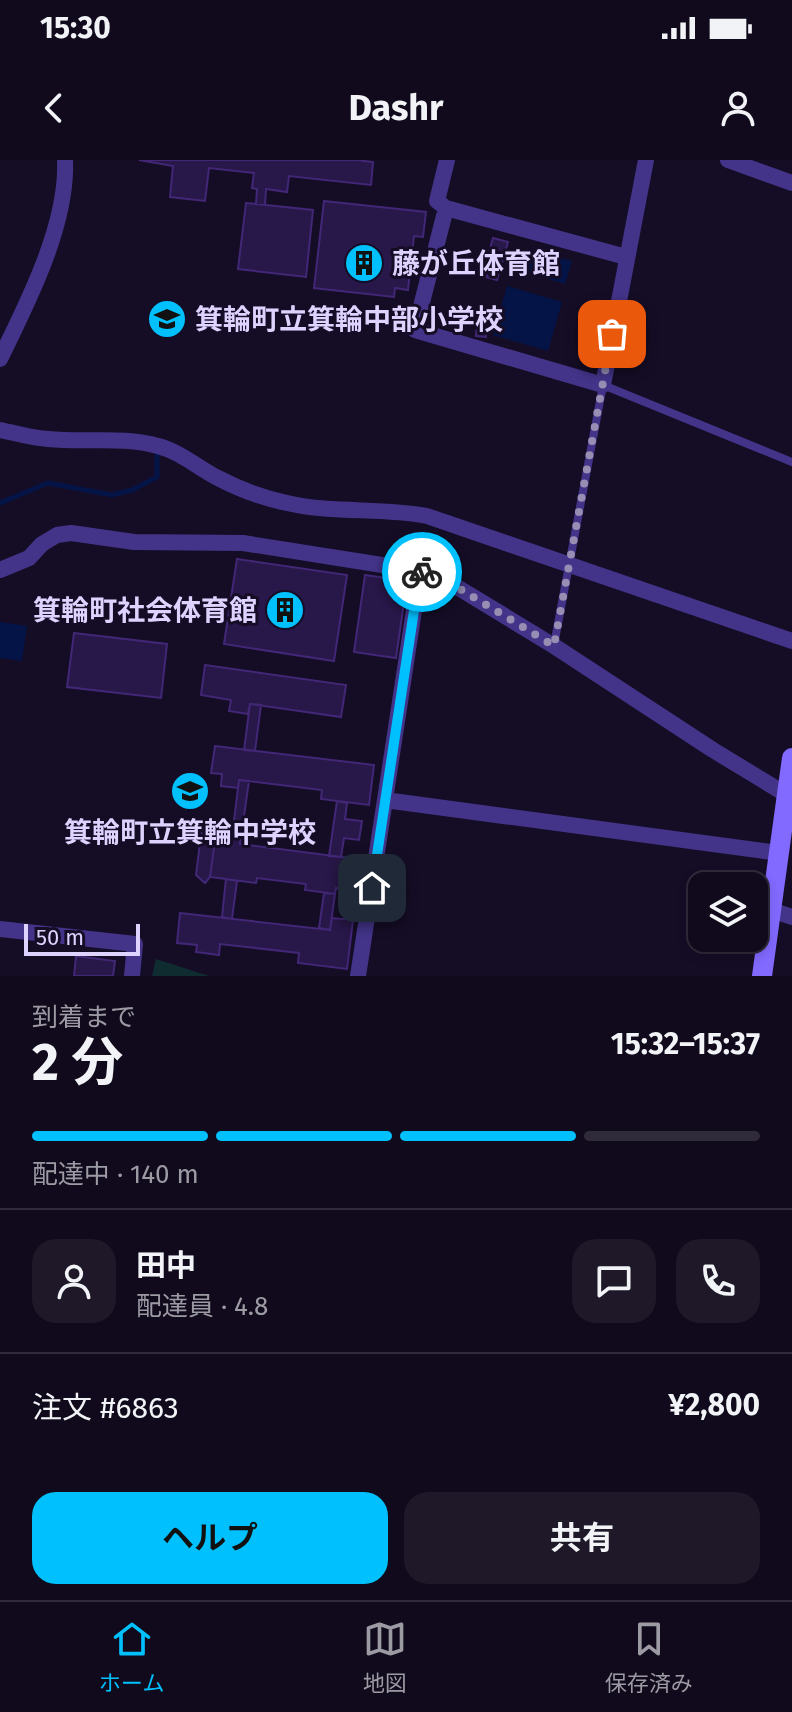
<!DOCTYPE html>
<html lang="ja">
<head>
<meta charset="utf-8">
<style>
  body { margin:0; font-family:"Fira Sans","Noto Sans JP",sans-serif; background:#1e1829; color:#f1f3f6; height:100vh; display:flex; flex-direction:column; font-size:30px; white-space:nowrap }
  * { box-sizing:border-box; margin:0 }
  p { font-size:26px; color:#9c9aa3 }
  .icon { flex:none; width:44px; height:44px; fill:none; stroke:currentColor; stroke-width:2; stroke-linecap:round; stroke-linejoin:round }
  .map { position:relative; height:816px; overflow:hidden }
  .side { display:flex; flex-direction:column; background:#100a1c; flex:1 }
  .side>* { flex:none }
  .tools { position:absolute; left:688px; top:712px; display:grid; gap:16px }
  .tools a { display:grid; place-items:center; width:80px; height:80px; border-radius:16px; background:#100a1c; box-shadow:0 4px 12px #0003,0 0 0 2px #302b3b; font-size:40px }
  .scale { position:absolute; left:24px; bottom:20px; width:116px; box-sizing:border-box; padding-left:8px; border:4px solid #ded2ff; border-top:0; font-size:22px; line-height:28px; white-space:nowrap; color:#ded2ff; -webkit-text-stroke:6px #150d26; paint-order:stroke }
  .pin { position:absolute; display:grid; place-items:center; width:68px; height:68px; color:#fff; margin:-34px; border-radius:16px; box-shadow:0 4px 12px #0006 }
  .courier { position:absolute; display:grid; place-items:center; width:80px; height:80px; margin:-40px; border:6px solid #00c0fd; border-radius:50%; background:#fff; color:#222; box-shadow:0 2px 10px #0007 }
  .head em { font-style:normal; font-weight:700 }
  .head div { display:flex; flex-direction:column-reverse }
  .head { display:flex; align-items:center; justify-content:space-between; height:136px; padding:0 32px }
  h1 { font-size:52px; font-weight:700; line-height:60px }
  .bar { display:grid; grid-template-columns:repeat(4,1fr); gap:12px 8px; align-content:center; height:96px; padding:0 32px }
  .bar i { height:10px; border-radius:6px; background:#302b3b }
  .bar .active { background:#00c0fd }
  .bar p { grid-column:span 4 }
  .line { display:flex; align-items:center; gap:20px; padding:0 32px; border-top:2px solid #302b3b }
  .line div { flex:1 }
  .round { display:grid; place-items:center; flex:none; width:84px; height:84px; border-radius:24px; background:#1e1829 }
  .primary-button { display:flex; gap:16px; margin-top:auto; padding:16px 32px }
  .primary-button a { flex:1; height:92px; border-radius:24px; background:#00c0fd; color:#111; font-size:32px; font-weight:700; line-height:92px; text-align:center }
  .primary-button a+a { background:#1e1829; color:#f1f3f6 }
  .status { display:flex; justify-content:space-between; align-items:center; height:56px; padding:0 40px; background:#100a1c; direction:ltr }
  .status svg { height:22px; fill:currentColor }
  header { display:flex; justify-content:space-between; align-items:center; height:104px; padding:0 32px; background:#100a1c; font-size:36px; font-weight:700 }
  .menu { display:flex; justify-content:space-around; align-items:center; height:112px; border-top:2px solid #302b3b; background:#100a1c; font-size:22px; color:#9c9aa3 }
  .menu a { display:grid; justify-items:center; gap:4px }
  .menu .active { color:#00c0fd }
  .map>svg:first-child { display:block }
</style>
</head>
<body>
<div class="status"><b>15:30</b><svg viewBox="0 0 49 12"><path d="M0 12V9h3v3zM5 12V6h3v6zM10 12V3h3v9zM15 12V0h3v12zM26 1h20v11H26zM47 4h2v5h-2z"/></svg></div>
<header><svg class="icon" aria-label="back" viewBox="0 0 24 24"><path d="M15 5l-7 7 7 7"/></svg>Dashr<svg class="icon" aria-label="person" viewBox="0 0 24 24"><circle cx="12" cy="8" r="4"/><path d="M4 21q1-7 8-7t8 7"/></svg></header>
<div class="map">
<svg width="792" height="816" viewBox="0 0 792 816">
  <rect width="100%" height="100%" fill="#150d26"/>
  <path fill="#0f2d31" d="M 156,799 L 209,816 L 152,816 Z"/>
  <path fill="#051447" d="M 528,88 L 572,101 L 565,124 L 521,111 Z
    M 507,126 L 562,142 L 548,191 L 493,175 Z
    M 0,462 L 27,466 L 22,501 L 0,498 Z"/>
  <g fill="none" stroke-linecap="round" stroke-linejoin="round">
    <path stroke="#051447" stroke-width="5" d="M 0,343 L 48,323 L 112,335 L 132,330 L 157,317 L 157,294"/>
  </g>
  <path fill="#281749" stroke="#422777" stroke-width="2" d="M 139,0 L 357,0 L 373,2 L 371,25 L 289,16 L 287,32 L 266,29 L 265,45 L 256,44 L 257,29 L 252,28 L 254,13 L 209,8 L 205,41 L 170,37 L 173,6 Z
    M 324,41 L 426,52 L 423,77 L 414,76 L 408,130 L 395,128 L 394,137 L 314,128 Z
    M 246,43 L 313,50 L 306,117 L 238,109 Z
    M 493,78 L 508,82 L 497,120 L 486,117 L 489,107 L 485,106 Z
    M 477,163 L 486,163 L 486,177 L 476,176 Z
    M 237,399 L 347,415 L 334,501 L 224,484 Z
    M 365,415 L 407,421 L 396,498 L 354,492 Z
    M 74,473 L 167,484 L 161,538 L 67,527 Z
    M 205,505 L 346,525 L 341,557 L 250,544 L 248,554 L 229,551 L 231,540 L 201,535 Z
    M 250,544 L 261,545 L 255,591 L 244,590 Z
    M 215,586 L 374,605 L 369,645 L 321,639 L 322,630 L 239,620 L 238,628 L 221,626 L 222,614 L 211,613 Z
    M 239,620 L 249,621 L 242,670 L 233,669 Z
    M 337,641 L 347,643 L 345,659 L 362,661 L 359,680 L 344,678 L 341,697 L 329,696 Z
    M 211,660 L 217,666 L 210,717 L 205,723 L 196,715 L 202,667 Z
    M 217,666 L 242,670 L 240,684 L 358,699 L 354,731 L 336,728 L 335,734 L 305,730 L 306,724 L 257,718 L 256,723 L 210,717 Z
    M 226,719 L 237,721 L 232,759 L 222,757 Z
    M 324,733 L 335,734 L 330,770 L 319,768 Z
    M 180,753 L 330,770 L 332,758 L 353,760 L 347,809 L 298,803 L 299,793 L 220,784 L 219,795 L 196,792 L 197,785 L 177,783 Z
    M 76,796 L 115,801 L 113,816 L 74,816 Z"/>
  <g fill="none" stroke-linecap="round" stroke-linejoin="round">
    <path stroke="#433489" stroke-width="8" d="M 554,485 L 603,225 L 792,302"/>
    <path stroke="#433489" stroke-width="16" d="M 447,0 L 437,41 L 446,48 L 626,97
      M 728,0 L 792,23
      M 446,48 L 415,170 L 603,225 L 646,0
      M 0,199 C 28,142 68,64 65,0
      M 0,270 C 16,273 32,278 48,279 C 86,283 122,276 158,286 C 181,292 198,308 218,318 C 239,329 263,338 287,343 C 334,354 381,347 427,356 L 792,481
      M 0,410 L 29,398 L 42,384 L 57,375 L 71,373 L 134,382 L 243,383 L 420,411 L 457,427 L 554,486 L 713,590 L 792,638
      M 385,640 L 779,693
      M 771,750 L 792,757
      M 0,769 L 135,784 L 132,816
      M 358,816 L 420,411"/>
    <path stroke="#8269ff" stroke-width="20" d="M 762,816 L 792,598"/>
  </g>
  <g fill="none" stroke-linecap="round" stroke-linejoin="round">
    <path stroke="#988db3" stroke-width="8" stroke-dasharray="0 14.4" d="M 422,412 L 457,427 L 554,486 L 612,174"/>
    <path stroke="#00c0fd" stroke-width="10" d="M 372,728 L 420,411 L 422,412"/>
  </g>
  <defs>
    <g id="building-disc" transform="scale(2)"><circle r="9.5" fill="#00c0fd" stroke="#150d26"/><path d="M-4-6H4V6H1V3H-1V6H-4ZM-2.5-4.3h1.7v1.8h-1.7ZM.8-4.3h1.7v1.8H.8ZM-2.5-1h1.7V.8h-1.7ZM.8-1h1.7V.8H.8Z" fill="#111"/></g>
    <g id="school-disc" transform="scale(2)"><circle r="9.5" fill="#00c0fd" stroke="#150d26"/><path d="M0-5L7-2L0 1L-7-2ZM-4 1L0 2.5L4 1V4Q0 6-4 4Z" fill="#111"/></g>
  </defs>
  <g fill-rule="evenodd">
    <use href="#building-disc" x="364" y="103"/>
    <use href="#school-disc" x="167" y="159"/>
    <use href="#building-disc" x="285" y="450"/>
    <use href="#school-disc" x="190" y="631"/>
  </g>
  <g text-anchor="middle" stroke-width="6" stroke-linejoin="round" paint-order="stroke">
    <g font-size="28" font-weight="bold" fill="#ded2ff" stroke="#150d26" text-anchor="start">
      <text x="392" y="113">藤が丘体育館</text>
      <text x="195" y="169">箕輪町立箕輪中部小学校</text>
      <text x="257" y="460" text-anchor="end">箕輪町社会体育館</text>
      <text x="190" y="682" text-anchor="middle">箕輪町立箕輪中学校</text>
    </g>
  </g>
</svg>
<div class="tools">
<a><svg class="icon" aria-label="layers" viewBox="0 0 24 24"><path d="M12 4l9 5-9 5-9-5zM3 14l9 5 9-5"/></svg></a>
</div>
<div class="scale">50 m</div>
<div class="pin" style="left:612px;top:174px;background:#ea580c"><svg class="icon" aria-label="bag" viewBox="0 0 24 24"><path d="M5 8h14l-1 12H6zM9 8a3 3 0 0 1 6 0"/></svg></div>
<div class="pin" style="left:372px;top:728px;background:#1f2937"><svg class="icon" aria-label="home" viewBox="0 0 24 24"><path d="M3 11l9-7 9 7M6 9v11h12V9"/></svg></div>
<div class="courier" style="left:422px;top:412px"><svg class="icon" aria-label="bike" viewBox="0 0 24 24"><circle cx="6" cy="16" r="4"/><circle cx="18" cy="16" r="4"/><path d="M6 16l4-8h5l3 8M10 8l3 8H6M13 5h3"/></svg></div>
</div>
<section class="side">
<div class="head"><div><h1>2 分</h1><p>到着まで</p></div><em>15:32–15:37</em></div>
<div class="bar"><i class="active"></i><i class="active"></i><i class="active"></i><i></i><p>配達中 · 140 m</p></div>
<div class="line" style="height:144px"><a class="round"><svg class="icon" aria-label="person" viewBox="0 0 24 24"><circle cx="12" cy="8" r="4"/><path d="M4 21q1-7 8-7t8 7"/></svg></a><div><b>田中</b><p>配達員 · 4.8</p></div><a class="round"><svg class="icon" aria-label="chat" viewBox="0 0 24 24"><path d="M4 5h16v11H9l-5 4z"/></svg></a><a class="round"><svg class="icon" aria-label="phone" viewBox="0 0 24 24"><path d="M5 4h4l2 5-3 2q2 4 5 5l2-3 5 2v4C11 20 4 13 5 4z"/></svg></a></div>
<div class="line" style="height:104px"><div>注文 #6863</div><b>¥2,800</b></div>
<div class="primary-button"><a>ヘルプ</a><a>共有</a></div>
</section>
<nav class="menu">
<a class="active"><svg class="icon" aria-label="home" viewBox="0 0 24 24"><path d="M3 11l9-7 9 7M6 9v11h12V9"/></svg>ホーム</a>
<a><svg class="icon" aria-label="map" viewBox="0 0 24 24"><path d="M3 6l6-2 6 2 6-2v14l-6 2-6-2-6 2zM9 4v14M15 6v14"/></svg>地図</a>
<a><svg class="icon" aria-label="saved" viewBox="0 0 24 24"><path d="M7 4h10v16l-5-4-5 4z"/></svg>保存済み</a>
</nav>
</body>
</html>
